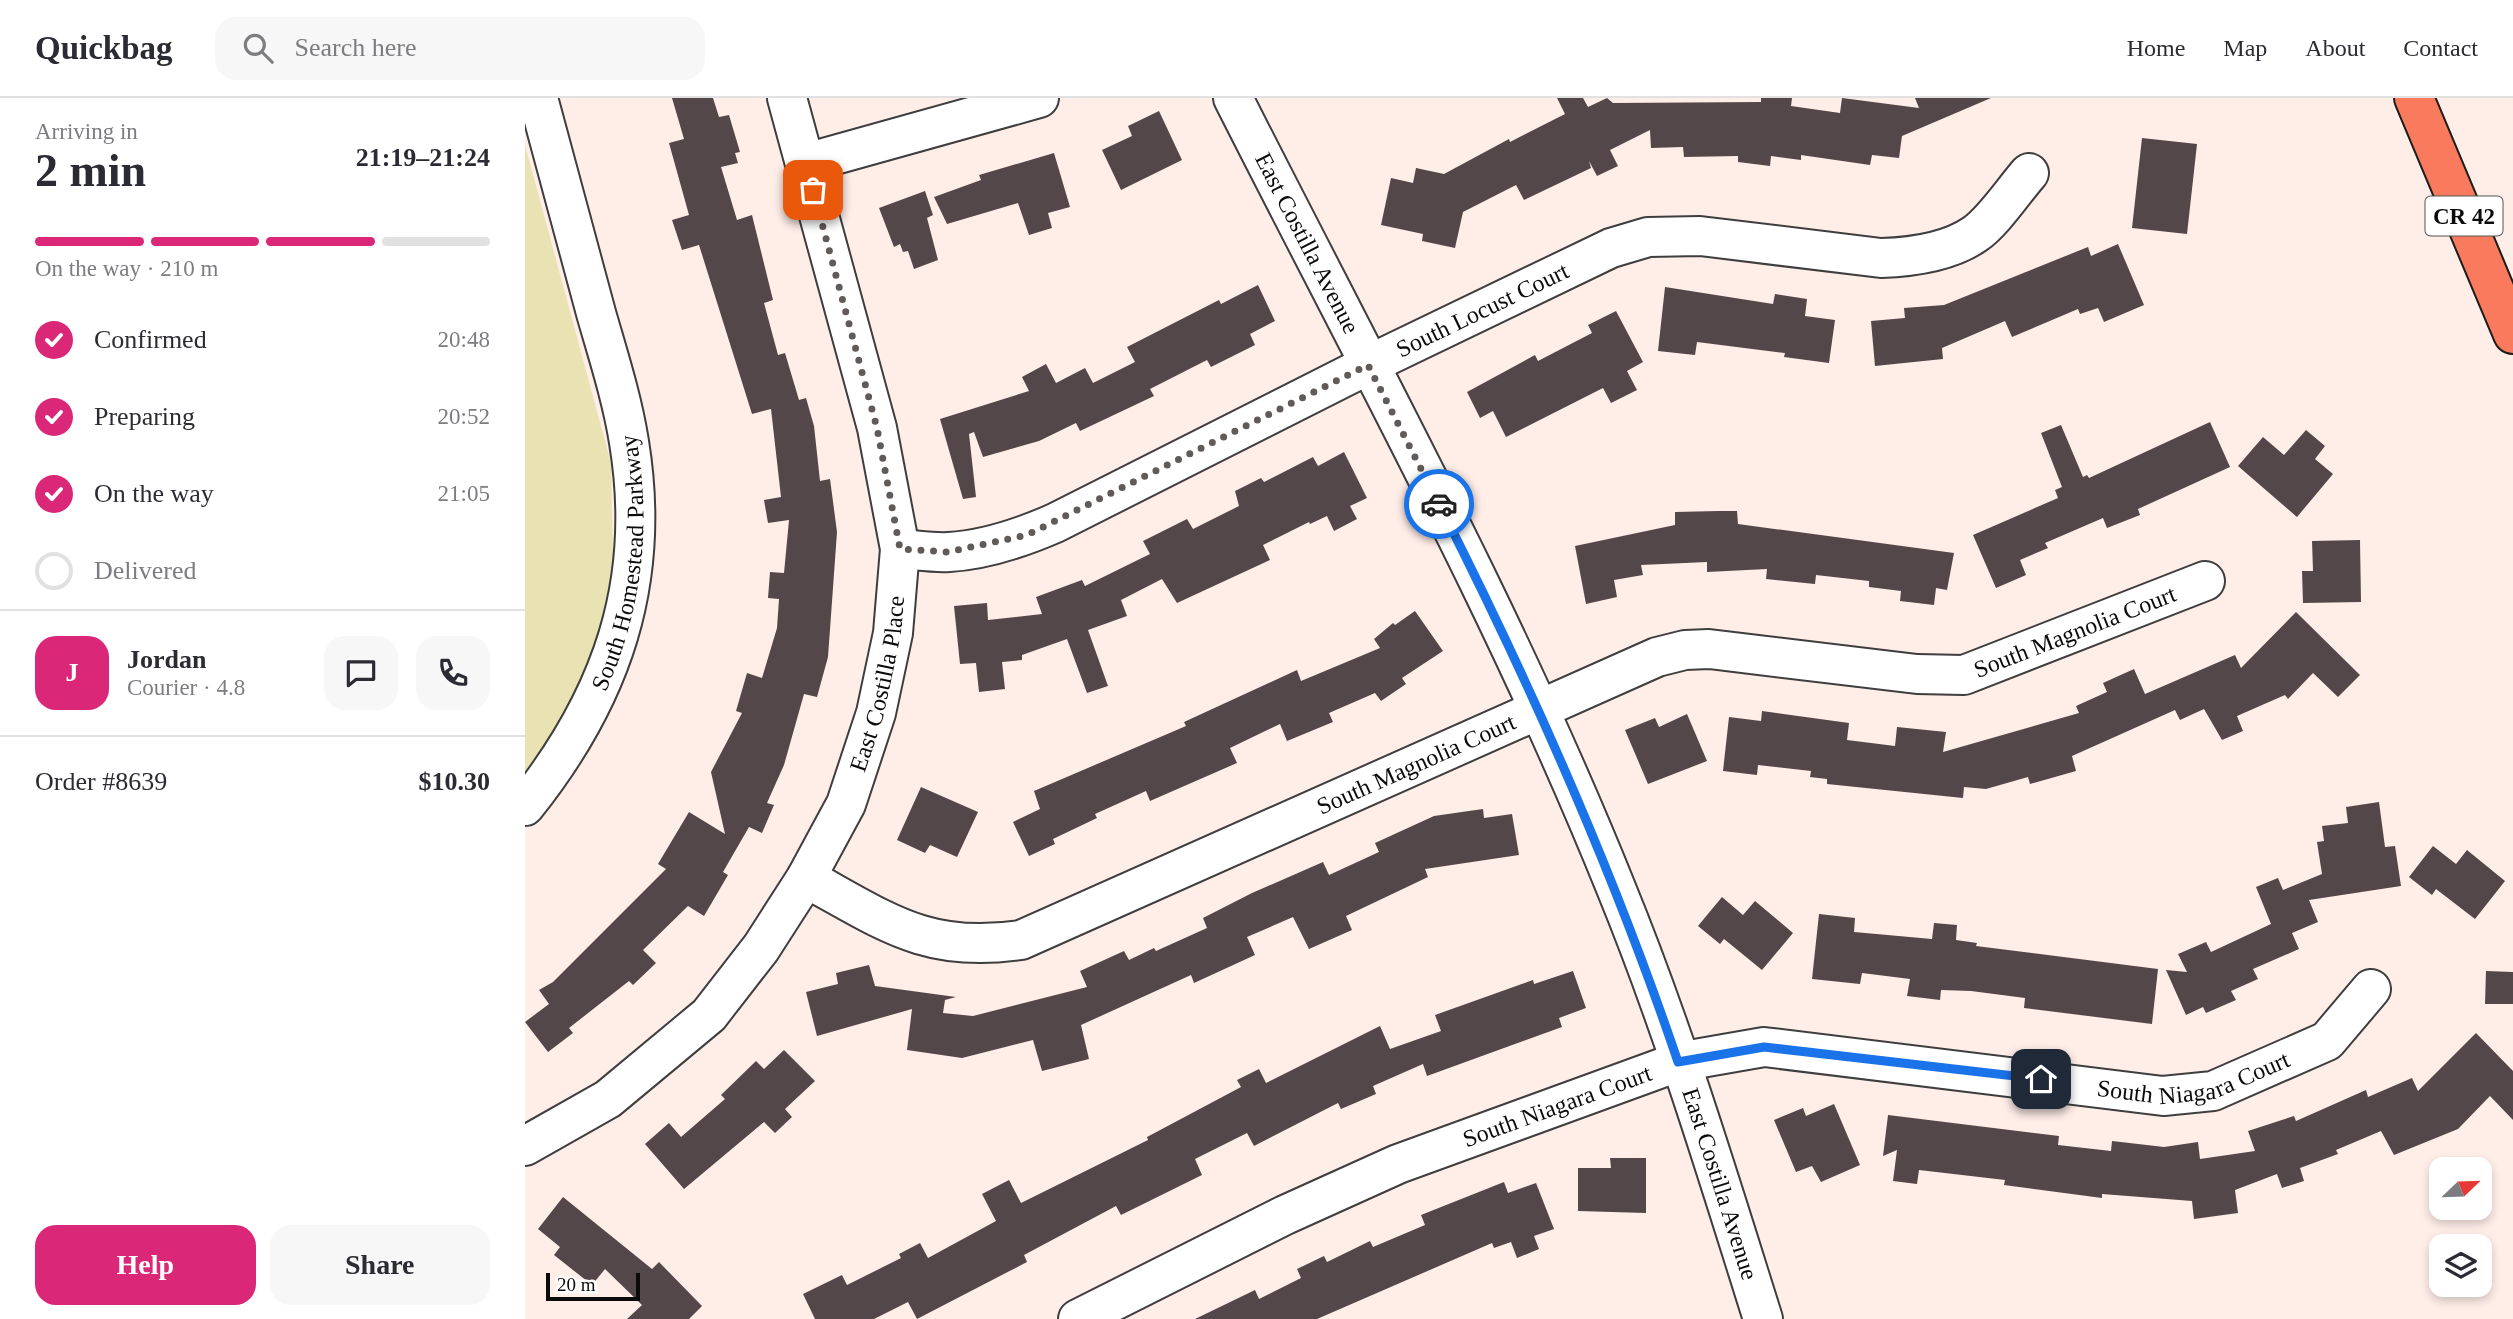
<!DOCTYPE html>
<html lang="en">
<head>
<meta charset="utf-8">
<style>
  body { margin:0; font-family:"Times New Roman",serif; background:#f7f7f7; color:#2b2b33; height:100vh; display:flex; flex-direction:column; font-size:26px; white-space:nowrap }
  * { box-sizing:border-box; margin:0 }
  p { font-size:23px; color:#7c7c81 }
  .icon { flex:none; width:38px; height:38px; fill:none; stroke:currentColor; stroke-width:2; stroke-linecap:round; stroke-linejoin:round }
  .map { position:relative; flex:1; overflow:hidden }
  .details { display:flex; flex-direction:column; background:#fff; width:525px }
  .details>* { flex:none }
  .needle { width:46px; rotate:67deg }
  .tools { position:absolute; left:1904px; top:1059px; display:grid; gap:14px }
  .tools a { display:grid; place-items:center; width:63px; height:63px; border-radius:14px; background:#fff; box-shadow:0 4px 10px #0003; font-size:35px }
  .scale { position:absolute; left:21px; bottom:18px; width:94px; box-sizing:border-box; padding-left:7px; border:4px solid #0b0b0b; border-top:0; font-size:19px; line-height:24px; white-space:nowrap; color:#0b0b0b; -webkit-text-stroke:5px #fff; paint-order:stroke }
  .pin { position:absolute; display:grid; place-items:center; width:60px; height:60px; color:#fff; margin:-30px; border-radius:14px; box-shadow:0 4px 10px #0006 }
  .courier { position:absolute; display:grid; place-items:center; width:70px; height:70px; margin:-35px; border:5px solid #1a73e8; border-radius:50%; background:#fff; color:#222; box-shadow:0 2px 9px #0007 }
  .headline em { font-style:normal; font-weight:700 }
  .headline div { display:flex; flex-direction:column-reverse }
  .headline { display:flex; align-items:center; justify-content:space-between; height:119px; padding:0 35px }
  h1 { font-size:46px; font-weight:700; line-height:52px }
  .bar { display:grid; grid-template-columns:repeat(4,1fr); gap:10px 7px; align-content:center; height:84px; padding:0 35px }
  .bar i { height:9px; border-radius:5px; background:#e1e1e2 }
  .bar .active { background:#db2777 }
  .bar p { grid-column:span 4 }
  .line { display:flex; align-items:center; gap:18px; padding:0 35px; border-top:2px solid #e1e1e2 }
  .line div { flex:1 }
  .round { display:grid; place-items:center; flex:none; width:74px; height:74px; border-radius:21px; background:#f7f7f7 }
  ol { padding:0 35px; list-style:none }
  li { display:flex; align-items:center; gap:21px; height:77px }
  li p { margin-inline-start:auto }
  li .icon { padding:7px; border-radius:50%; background:#db2777; color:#fff; stroke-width:4 }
  li:last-child { color:#7c7c81 }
  li i { width:38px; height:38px; border:4px solid #e1e1e2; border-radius:50% }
  .cta { display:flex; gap:14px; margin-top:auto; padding:14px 35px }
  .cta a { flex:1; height:80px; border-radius:21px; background:#db2777; color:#fff; font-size:28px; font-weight:700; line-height:80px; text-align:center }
  .cta a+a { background:#f7f7f7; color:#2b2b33 }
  header { display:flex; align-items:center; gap:42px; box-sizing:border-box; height:98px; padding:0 35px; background:#fff; border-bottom:2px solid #e1e1e2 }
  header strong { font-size:33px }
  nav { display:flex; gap:38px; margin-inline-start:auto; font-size:24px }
  .search { width:490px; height:63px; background:#f7f7f7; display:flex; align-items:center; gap:18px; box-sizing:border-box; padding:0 24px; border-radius:21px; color:#7c7c81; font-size:26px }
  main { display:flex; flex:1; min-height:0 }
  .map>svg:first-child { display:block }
</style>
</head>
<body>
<header>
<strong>Quickbag</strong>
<div class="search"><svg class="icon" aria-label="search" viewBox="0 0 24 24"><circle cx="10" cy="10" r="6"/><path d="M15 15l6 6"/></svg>Search here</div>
<nav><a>Home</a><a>Map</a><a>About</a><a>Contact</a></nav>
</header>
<main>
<section class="details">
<div class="headline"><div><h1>2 min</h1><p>Arriving in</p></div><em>21:19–21:24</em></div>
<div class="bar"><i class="active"></i><i class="active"></i><i class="active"></i><i></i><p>On the way · 210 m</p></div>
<ol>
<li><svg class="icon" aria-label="check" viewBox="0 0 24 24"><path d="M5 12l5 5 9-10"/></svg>Confirmed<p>20:48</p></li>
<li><svg class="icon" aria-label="check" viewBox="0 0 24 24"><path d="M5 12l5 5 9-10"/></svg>Preparing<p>20:52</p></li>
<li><svg class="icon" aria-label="check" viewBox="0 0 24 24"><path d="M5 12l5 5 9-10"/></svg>On the way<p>21:05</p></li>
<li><i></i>Delivered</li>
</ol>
<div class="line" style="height:126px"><b class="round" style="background:#db2777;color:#fff">J</b><div><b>Jordan</b><p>Courier · 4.8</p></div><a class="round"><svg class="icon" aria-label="chat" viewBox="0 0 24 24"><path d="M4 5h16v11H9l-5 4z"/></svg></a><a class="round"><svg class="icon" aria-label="phone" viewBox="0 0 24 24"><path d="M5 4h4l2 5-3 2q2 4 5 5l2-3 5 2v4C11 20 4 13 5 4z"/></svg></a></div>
<div class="line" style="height:91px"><div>Order #8639</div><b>$10.30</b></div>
<div class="cta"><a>Help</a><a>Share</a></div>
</section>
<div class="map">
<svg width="1988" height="1221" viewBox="0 0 1988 1221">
  <rect width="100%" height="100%" fill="#ffede8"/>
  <path fill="#e9e3b3" d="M 0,47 L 86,365 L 89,495 L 27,656 L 0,682 Z"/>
  <path fill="#534749" d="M 147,0 L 188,0 L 194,19 L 204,17 L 215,54 L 210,55 L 213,65 L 196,69 L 212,122 L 227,117 L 248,202 L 239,205 L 253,257 L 260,255 L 274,302 L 281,300 L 289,328 L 295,383 L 305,381 L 312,434 L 303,559 L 292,599 L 279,596 L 259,667 L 242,705 L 249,707 L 237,735 L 224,729 L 198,774 L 203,777 L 179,818 L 163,808 L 118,852 L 131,865 L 108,887 L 104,883 L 44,930 L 48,935 L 23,954 L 0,924 L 24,906 L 14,892 L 28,884 L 141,771 L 133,766 L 164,714 L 200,736 L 186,674 L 217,615 L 211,613 L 222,575 L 237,580 L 252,530 L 254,501 L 243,500 L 245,474 L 259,475 L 264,422 L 243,425 L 239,402 L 256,399 L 246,311 L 227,316 L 174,147 L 157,152 L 147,122 L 164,117 L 144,45 L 159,41 Z
    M 1032,0 L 1058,0 L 1063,9 L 1082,0 L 1088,5 L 1236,4 L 1236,0 L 1267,0 L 1266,8 L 1315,15 L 1317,0 L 1394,10 L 1390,0 L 1466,0 L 1377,38 L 1374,60 L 1347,57 L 1345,67 L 1276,57 L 1276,62 L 1246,58 L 1245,68 L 1213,64 L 1213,58 L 1159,59 L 1158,49 L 1126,50 L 1125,32 L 1085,52 L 1093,68 L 1072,78 L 1064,63 L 1066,70 L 999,102 L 991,87 L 938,114 L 930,150 L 897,143 L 898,136 L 856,127 L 866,80 L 888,85 L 891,70 L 919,76 L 984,41 L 985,44 L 1040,16 Z
    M 634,13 L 657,62 L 596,92 L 577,52 L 607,38 L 603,28 Z
    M 1617,40 L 1672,46 L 1662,136 L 1607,130 Z
    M 529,55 L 545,109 L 523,115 L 527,130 L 504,137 L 493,105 L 422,126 L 409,99 L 456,82 L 454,77 Z
    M 400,93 L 408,117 L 402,120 L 413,162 L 389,171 L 383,153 L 378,154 L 375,146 L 369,149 L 354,110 Z
    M 1593,146 L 1619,207 L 1579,224 L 1573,210 L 1555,216 L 1553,211 L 1487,239 L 1480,223 L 1417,250 L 1418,261 L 1350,268 L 1346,223 L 1380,220 L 1379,210 L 1419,207 L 1563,149 L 1566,158 Z
    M 733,187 L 750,223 L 725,236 L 730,247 L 686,269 L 682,262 L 625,291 L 629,298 L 555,333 L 551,325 L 514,343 L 458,359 L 449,334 L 444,336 L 451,399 L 438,401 L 415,321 L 504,293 L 497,279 L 521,266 L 531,285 L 560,270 L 568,285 L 610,264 L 602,249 L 694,202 L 696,206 Z
    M 1140,189 L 1248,206 L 1250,196 L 1282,201 L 1280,218 L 1310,222 L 1304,265 L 1259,259 L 1260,255 L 1172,244 L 1170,257 L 1133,253 Z
    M 1091,213 L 1118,264 L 1102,273 L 1112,292 L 1086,305 L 1078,290 L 981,339 L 968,313 L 955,320 L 942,294 L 1010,257 L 1013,263 L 1067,235 L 1063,227 Z
    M 1685,324 L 1705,369 L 1613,411 L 1615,417 L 1582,430 L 1578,420 L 1520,445 L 1523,450 L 1495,462 L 1501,477 L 1471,490 L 1448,437 L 1533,400 L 1530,392 L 1537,389 L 1516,335 L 1536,327 L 1558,379 L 1562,377 L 1564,380 Z
    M 1781,332 L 1800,348 L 1790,361 L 1808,376 L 1772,419 L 1713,368 L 1738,339 L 1759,357 Z
    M 819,354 L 842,400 L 825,408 L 832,421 L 809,433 L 802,418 L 785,426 L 784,424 L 738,447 L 745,462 L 652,505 L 637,481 L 596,502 L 602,518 L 563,532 L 583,588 L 562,595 L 542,541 L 497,557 L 497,562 L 477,564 L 480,591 L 454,594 L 451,565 L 435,566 L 429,508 L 462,505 L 463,522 L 517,516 L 511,499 L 557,482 L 560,488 L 625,456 L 618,443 L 662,421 L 668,431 L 714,408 L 710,393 L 736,380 L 739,384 L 788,359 L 793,368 Z
    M 1193,413 L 1212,413 L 1213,426 L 1429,455 L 1422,492 L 1411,490 L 1409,507 L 1375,503 L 1376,493 L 1344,489 L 1344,483 L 1291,477 L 1290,486 L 1241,481 L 1242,471 L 1182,474 L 1182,464 L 1116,467 L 1118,477 L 1089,482 L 1092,499 L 1061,506 L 1050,448 L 1150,427 L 1150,414 Z
    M 1835,442 L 1836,504 L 1778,505 L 1777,473 L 1788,473 L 1787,443 Z
    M 890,513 L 918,553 L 877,580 L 881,586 L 856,603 L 850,595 L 804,615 L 808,624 L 762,643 L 755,626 L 705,650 L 712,665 L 625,703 L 621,693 L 570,716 L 572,720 L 528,741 L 530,746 L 504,758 L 488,724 L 515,711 L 509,693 L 661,628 L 659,624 L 772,572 L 776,583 L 855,550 L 849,541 L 868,525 L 870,527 Z
    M 1771,514 L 1835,577 L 1813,599 L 1788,575 L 1763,601 L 1760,597 L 1712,618 L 1718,633 L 1697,642 L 1679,611 L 1655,622 L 1650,612 L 1547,658 L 1551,673 L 1505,686 L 1503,679 L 1461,691 L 1439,689 L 1438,700 L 1302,686 L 1302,681 L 1285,679 L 1286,673 L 1233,667 L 1232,677 L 1198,673 L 1204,619 L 1236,623 L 1237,613 L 1324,625 L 1322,642 L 1370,648 L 1372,629 L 1421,634 L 1418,654 L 1554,615 L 1551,608 L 1582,594 L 1578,585 L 1609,571 L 1620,596 L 1710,557 L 1716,570 Z
    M 1162,616 L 1182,663 L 1123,686 L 1100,632 L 1130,620 L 1134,629 Z
    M 396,689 L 453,714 L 432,759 L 405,747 L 400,755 L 372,742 Z
    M 1854,704 L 1860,749 L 1870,748 L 1876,788 L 1784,802 L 1793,824 L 1767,835 L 1774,851 L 1728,871 L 1733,881 L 1706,893 L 1711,902 L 1681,915 L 1678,909 L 1661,917 L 1641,872 L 1662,874 L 1653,856 L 1681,844 L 1686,854 L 1746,826 L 1731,789 L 1753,780 L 1758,792 L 1797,776 L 1792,744 L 1799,743 L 1797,728 L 1823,725 L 1821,709 Z
    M 958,711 L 959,720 L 987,716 L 994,757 L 900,771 L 903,779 L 821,818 L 827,832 L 784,851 L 768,819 L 722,839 L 730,857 L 669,885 L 666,877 L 556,927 L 564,961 L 517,973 L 508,942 L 437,960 L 382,952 L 387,911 L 292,938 L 281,894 L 313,886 L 311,875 L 344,867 L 350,888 L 431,899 L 420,902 L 418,915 L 448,918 L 562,889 L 555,873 L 599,853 L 604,862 L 629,850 L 631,853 L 682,830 L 678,820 L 727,795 L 798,764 L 804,777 L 854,754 L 850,745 L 909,718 Z
    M 1908,748 L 1931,766 L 1942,752 L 1980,783 L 1950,821 L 1911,791 L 1907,797 L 1884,779 Z
    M 1197,799 L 1218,817 L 1230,803 L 1268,835 L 1237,872 L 1199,841 L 1195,846 L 1173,828 Z
    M 1294,816 L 1330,820 L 1329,834 L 1407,841 L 1409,825 L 1432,827 L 1431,842 L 1452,845 L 1451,848 L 1633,871 L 1627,926 L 1499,910 L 1500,900 L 1446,893 L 1416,892 L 1415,902 L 1382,898 L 1385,881 L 1337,875 L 1335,886 L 1287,881 Z
    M 1048,873 L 1061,910 L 1034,920 L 1037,929 L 902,978 L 898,966 L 848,988 L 851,996 L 816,1011 L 813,1005 L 729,1048 L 722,1035 L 670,1061 L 677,1077 L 596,1117 L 591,1108 L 499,1157 L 502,1164 L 392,1221 L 383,1204 L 349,1221 L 290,1221 L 278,1196 L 317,1177 L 322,1187 L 376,1160 L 374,1156 L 395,1145 L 403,1160 L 471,1123 L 457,1096 L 484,1082 L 496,1105 L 623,1042 L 622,1039 L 716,989 L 712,982 L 734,971 L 741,985 L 855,928 L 865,951 L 916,933 L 910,917 L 1008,882 L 1009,886 Z
    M 1961,873 L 1988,874 L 1988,906 L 1960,906 Z
    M 1951,935 L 1988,973 L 1988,1022 L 1965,998 L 1933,1031 L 1869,1057 L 1856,1033 L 1811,1052 L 1813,1056 L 1775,1070 L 1779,1083 L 1757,1090 L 1752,1076 L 1710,1092 L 1713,1115 L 1669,1121 L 1667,1103 L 1577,1096 L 1577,1100 L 1479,1087 L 1480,1082 L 1394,1072 L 1392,1086 L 1368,1083 L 1372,1052 L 1358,1058 L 1363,1017 L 1534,1038 L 1533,1047 L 1586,1053 L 1587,1043 L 1639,1049 L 1673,1044 L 1675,1061 L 1730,1053 L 1723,1033 L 1769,1018 L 1771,1023 L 1841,992 L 1843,999 L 1887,980 L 1893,993 Z
    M 259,952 L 290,983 L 260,1011 L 267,1019 L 250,1035 L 239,1024 L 159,1091 L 120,1046 L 144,1025 L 156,1039 L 200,1001 L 196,997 L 231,963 L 239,971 Z
    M 1309,1006 L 1335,1067 L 1296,1084 L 1287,1068 L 1271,1074 L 1249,1022 L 1278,1010 L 1281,1018 Z
    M 1085,1060 L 1121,1060 L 1121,1115 L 1053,1113 L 1053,1070 L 1086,1070 Z
    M 979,1084 L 983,1095 L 1011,1085 L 1029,1131 L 1009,1138 L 1014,1151 L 992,1160 L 986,1144 L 969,1150 L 967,1145 L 792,1221 L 670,1221 L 730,1192 L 734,1201 L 776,1180 L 772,1171 L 799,1158 L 802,1164 L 845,1143 L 848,1149 L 900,1127 L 896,1117 Z
    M 38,1099 L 127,1171 L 134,1164 L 177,1208 L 164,1221 L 102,1221 L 117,1207 L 80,1171 L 67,1187 L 29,1157 L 35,1149 L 13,1131 Z"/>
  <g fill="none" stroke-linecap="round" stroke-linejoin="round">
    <g stroke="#3e3e3e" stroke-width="42">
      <g id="minor">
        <path id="s1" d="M 708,0 C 840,261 982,519 1091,790 C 1148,929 1193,1078 1238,1221"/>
        <path d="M 281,65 L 514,0"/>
        <path id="s2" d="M 375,451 C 391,452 408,455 424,454 C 460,452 498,439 530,425 L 843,267 L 1086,150 L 1123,139 L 1175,138 L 1356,160 C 1387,159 1424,154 1450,136 C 1468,124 1489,92 1504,75"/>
        <path id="s3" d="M 0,708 C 87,599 127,484 104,344 C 97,300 83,257 71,215 C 52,143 32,72 13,0"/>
        <path id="s4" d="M 281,780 C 360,823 401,856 496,842 L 1132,559 L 1160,552 L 1184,551 L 1392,576 L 1439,577 L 1680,483"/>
        <path id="s5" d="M 0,1048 L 83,1001 L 184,917 L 236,850 L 281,780 L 321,706 L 351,615 L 368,535 L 375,451 L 352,330 L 262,0"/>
        <path id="s6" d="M 553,1221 L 760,1117 L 873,1066 L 1153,964 L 1239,949 L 1638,998 L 1688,993 L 1802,943 L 1846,891"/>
      </g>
    </g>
    <g stroke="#1c1c1c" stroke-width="42">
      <path id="major" d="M 1889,0 L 1988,236"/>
    </g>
    <use href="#minor" stroke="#fff" stroke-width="38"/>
    <use href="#major" stroke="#fa7a5d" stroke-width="38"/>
  </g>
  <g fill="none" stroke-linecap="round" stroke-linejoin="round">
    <path stroke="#605a58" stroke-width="7" stroke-dasharray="0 12.6" d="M 288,92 L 352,330 L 375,451 L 423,454 L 502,437 L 843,267 L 914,406"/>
    <path stroke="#1a73e8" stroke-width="9" d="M 914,406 C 1006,587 1088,772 1153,964 L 1239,949 L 1516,981"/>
  </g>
  <g text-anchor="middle" stroke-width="7" stroke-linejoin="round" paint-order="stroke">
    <rect fill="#fff" stroke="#545454" stroke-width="2" x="1900.5" y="98.5" width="77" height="39" rx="5"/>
    <g font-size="23" font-weight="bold" fill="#0b0b0b">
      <text x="1939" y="126">CR 42</text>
    </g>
    <g font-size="24" fill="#0b0b0b" stroke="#fff">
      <text dy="8" stroke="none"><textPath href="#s1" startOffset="163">East Costilla Avenue</textPath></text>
      <text dy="8" stroke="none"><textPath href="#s2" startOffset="637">South Locust Court</textPath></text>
      <text dy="8" stroke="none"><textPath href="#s3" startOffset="268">South Homestead Parkway</textPath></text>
      <text dy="8" stroke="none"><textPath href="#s4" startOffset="1354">South Magnolia Court</textPath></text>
      <text dy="8" stroke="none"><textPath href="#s5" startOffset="604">East Costilla Place</textPath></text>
      <text dy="8" stroke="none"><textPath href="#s4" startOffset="662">South Magnolia Court</textPath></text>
      <text dy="8" stroke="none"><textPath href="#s6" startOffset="1176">South Niagara Court</textPath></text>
      <text dy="8" stroke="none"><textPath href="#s6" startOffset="525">South Niagara Court</textPath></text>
      <text dy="8" stroke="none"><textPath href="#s1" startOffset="1192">East Costilla Avenue</textPath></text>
    </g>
  </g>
</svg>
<div class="tools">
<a><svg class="needle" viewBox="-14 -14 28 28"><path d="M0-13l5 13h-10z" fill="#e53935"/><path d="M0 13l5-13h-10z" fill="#7c7c81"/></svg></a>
<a><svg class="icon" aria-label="layers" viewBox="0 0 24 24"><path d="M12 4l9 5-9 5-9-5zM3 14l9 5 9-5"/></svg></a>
</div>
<div class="scale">20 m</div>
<div class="pin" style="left:288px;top:92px;background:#ea580c"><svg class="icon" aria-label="bag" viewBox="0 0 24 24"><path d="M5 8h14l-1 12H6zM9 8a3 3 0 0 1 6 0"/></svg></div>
<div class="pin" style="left:1516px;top:981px;background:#1f2937"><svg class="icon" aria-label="home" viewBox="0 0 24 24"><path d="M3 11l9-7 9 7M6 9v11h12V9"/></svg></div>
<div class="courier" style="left:914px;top:406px"><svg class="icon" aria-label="car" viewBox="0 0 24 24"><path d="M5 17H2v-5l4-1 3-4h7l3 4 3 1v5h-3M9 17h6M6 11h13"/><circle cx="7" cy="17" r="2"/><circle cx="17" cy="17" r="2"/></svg></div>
</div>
</main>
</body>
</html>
